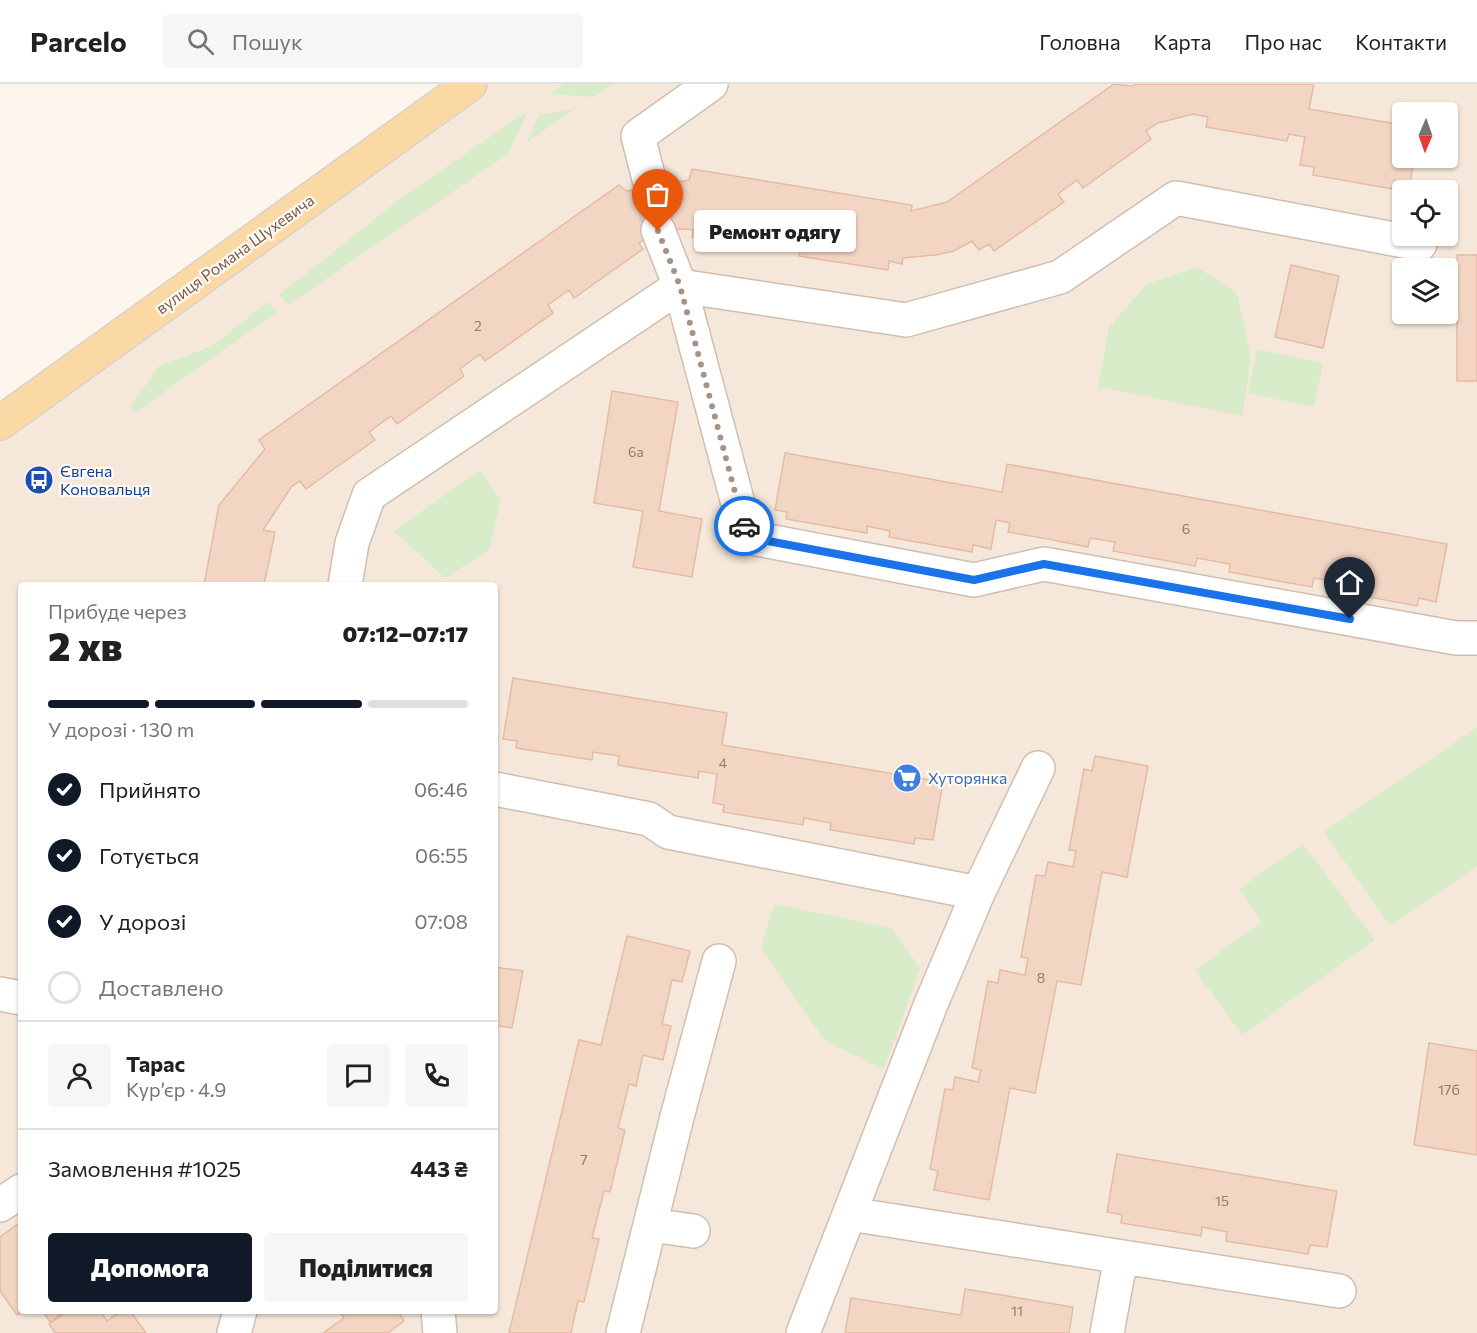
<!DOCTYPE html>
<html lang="uk">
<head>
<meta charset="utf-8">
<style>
  body { margin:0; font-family:Commissioner,sans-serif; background:#f6f6f6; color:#202124; height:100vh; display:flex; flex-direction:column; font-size:22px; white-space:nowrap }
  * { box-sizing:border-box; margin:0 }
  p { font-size:20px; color:#757577 }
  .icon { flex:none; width:33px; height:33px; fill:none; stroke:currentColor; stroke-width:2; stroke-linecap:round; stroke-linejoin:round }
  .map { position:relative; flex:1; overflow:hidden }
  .panel { position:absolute; left:18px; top:498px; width:480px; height:732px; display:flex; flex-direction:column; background:#fff; border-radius:6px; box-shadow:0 2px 4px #0004 }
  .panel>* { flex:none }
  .needle { width:39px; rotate:182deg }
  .fabs { position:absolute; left:1392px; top:18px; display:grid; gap:12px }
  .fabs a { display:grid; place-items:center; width:66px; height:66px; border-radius:6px; background:#fff; box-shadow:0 2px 4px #0004; font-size:30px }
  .pin { position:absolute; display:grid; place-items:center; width:51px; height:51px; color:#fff; margin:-62px -26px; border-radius:50% 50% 50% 0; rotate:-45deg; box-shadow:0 0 6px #0007 }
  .pin .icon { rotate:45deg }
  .courier { position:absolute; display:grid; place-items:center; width:60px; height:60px; margin:-30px; border:4px solid #1a73e8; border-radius:50%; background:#fff; color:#222; box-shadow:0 2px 8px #0007 }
  .bubble { position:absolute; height:42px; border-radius:6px; background:#fff; box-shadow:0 2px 4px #0004; font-size:20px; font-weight:800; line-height:42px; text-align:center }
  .head em { font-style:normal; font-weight:800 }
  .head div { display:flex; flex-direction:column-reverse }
  .head { display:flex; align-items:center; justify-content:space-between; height:102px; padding:0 30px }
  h1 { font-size:39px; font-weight:800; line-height:45px }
  .bar { display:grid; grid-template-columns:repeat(4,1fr); gap:9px 6px; align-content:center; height:72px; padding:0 30px }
  .bar i { height:8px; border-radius:4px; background:#e0e0e0 }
  .bar .active { background:#111827 }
  .bar p { grid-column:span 4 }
  .line { display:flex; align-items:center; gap:15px; padding:0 30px; border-top:2px solid #e0e0e0 }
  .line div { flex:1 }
  .round { display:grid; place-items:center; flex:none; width:63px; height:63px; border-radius:6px; background:#f6f6f6 }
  ol { padding:0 30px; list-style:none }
  li { display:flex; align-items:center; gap:18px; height:66px }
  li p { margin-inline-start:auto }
  li .icon { padding:6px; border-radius:50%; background:#111827; color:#fff; stroke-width:4 }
  li:last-child { color:#757577 }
  li i { width:33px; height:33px; border:3px solid #e0e0e0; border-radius:50% }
  .cta { display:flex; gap:12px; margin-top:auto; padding:12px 30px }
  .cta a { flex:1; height:69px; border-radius:6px; background:#111827; color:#fff; font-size:24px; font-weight:800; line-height:69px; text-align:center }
  .cta a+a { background:#f6f6f6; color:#202124 }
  header { display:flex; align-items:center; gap:36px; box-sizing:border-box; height:84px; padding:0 30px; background:#fff; border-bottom:2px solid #e0e0e0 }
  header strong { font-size:28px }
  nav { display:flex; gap:33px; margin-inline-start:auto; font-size:21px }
  .search { width:420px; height:54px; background:#f6f6f6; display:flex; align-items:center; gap:15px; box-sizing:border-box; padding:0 21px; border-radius:6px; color:#757577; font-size:22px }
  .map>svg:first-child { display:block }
</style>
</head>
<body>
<header>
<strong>Parcelo</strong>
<div class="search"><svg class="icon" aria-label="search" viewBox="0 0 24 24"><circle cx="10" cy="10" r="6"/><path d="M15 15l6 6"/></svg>Пошук</div>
<nav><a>Головна</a><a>Карта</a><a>Про нас</a><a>Контакти</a></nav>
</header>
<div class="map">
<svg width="1477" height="1249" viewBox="0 0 1477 1249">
  <rect width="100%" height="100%" fill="#fdf6ec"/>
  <path fill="#f5e8da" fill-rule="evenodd" d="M 470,0 L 1477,0 L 1477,1249 L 0,1249 L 0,339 ZM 1402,28 L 1448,28 L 1448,74 L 1402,74 ZM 1402,106 L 1448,106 L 1448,152 L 1402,152 ZM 1402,184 L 1448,184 L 1448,230 L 1402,230 ZM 21,501 L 495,501 L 495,1227 L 21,1227 Z"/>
  <path fill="#d8ecc9" d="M 564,0 L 613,0 L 594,13 L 549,10 Z
    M 575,25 L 527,58 L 539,31 Z
    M 528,27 L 508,70 L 288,221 L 279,211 L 405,111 Z
    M 1197,183 L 1237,209 L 1251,274 L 1242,332 L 1098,303 L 1109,243 L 1146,201 Z
    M 268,218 L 277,228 L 136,328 L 131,322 L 159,282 L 212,262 Z
    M 1257,265 L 1323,279 L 1314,323 L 1248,309 Z
    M 480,386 L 501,416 L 489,466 L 445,494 L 394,447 Z
    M 1477,643 L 1477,782 L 1390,842 L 1324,748 Z
    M 1303,760 L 1375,856 L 1242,951 L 1195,886 L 1262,838 L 1239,805 Z
    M 774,820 L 891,844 L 920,884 L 884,985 L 825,957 L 761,864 Z"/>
  <path fill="#f3d5c3" stroke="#e6bba3" stroke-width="1.5" d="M 1114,0 L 1131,2 L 1138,0 L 1314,0 L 1309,25 L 1402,41 L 1402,74 L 1414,74 L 1410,99 L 1394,96 L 1392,105 L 1313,91 L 1314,83 L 1300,81 L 1305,53 L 1289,50 L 1287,57 L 1206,43 L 1208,33 L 1193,30 L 1158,39 L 1146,47 L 1151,55 L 1083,104 L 1077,96 L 1058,110 L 1064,118 L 994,167 L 989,160 L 979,166 L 972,157 L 954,167 L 935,171 L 903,174 L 902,180 L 889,177 L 888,186 L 799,172 L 800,163 L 778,159 L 777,167 L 692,153 L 693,146 L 686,145 L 658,146 L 639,159 L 643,165 L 574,214 L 569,206 L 548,221 L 553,229 L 485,277 L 480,270 L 460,285 L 464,292 L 397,340 L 391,332 L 369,348 L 375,356 L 338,382 L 306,405 L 300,397 L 292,402 L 263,446 L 275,448 L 264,501 L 204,501 L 219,421 L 265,365 L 259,356 L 619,101 L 627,107 L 689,96 L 692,85 L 912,121 L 911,127 L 947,118 Z
    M 1457,171 L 1477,171 L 1477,297 L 1457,297 Z
    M 1291,181 L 1339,192 L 1323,264 L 1275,253 Z
    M 612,307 L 678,318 L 659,427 L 702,435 L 692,493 L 633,483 L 643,427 L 594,419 Z
    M 785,369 L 1002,408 L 1007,380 L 1447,460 L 1436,518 L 1419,514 L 1417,522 L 1336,507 L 1337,498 L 1314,494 L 1312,503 L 1229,488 L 1230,480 L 1197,474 L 1195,482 L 1113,467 L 1115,458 L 1090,454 L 1088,463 L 1048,455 L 1008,448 L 1010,439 L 996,436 L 991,465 L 973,461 L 972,468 L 889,453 L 890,447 L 867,442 L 867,449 L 786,435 L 787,428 L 775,426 Z
    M 513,594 L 727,629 L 722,661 L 943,698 L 933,756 L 915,754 L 914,760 L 830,746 L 831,739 L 804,734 L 803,741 L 723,728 L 724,721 L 713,719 L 717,690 L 699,687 L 698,694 L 618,681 L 619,672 L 593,668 L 592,676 L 516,664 L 517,657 L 503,655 Z
    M 1095,672 L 1148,682 L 1127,793 L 1102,788 L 1081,901 L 1057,897 L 1035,1009 L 1010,1004 L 989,1116 L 934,1106 L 938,1087 L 930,1085 L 945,1005 L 953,1006 L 955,993 L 978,998 L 981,986 L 972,984 L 988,897 L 998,899 L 1000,886 L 1025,891 L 1028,874 L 1021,873 L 1036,791 L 1045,792 L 1048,778 L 1073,783 L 1076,767 L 1069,766 L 1084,685 L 1092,687 Z
    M 627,852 L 690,867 L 682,898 L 672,896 L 662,940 L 671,942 L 663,976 L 643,971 L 636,1002 L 629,1000 L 618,1044 L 625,1046 L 610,1108 L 604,1107 L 592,1154 L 599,1155 L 584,1218 L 578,1217 L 571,1249 L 509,1249 L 579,956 L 601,961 Z
    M 495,883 L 523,887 L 512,944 L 495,941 Z
    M 1429,959 L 1477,967 L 1477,1071 L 1414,1061 Z
    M 1117,1070 L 1337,1107 L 1327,1163 L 1310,1161 L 1308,1170 L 1226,1157 L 1227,1148 L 1202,1143 L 1201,1152 L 1121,1139 L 1122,1131 L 1107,1128 Z
    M 21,1138 L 21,1227 L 23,1227 L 17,1231 L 0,1207 L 0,1153 Z
    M 965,1205 L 1073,1223 L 1069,1249 L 845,1249 L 851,1214 L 961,1231 Z
    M 43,1227 L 65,1227 L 50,1238 Z
    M 68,1227 L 100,1227 L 107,1237 L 121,1227 L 130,1227 L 146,1249 L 55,1249 L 49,1240 Z
    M 339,1227 L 398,1227 L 404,1237 L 388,1249 L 323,1249 L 344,1234 Z"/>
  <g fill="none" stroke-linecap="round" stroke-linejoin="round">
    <path stroke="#dcd0c4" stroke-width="33" stroke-dasharray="33 16" stroke-linecap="butt" d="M 651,103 L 658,146"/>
    <g stroke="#d1beb0" stroke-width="36">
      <path id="minor" d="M 651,103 L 638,52 L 711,0
        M 658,146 L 680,202 L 747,453 L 974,496 L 1044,480 L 1456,554 L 1477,554
        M 345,501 L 352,459 L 369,411 L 680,202 L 906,236 L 1060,193 L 1176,114 L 1420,160
        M 495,705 L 649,735 L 668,748 L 978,809 L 931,920 L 803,1249
        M 978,809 L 1038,684
        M 0,910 L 21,914
        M 0,1121 L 21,1107
        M 850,1130 L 1339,1207
        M 651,1141 L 693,1147
        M 438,1227 L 440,1249
        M 234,1249 L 240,1227
        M 623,1249 L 677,1033 L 719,877
        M 1107,1249 L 1121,1173"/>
    </g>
    <g stroke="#dad1cd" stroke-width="36">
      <path id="major" d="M 0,339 L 470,0"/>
    </g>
    <use href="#minor" stroke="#fff" stroke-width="33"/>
    <use href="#major" stroke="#fbd9a5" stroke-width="33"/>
  </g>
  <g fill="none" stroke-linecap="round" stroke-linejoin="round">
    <path stroke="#a89285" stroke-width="6" stroke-dasharray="0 10.8" d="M 658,147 L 680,202 L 744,442"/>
    <path stroke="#1a73e8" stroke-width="8" d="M 744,442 L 747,453 L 974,496 L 1044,480 L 1350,535"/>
  </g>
  <defs>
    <g id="bus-disc" transform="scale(1.5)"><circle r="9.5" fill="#1a4fb4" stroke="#fffaf3"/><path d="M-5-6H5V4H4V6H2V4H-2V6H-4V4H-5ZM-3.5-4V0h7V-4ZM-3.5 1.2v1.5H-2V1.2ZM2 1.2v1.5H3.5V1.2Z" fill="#fff"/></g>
    <g id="supermarket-disc" transform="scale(1.5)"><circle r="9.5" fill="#3f7fe0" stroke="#fffaf3"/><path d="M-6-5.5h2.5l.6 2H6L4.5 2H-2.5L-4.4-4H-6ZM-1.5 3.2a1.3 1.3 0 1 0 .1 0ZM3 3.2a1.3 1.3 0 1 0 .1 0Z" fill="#fff"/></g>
  </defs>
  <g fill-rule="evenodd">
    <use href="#bus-disc" x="39" y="396"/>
    <use href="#supermarket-disc" x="907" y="694"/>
  </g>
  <g text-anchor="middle" stroke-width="4.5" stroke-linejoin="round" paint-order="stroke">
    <g font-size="14" fill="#987a6a">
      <text x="478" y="247">2</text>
      <text x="636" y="373">6а</text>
      <text x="1186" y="450">6</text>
      <text x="723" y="684">4</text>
      <text x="1041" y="899">8</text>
      <text x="1449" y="1011">17б</text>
      <text x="584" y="1081">7</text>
      <text x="1222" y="1122">15</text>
      <text x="1017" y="1232">11</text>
    </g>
    <g font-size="16" fill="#7a5c4d" stroke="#fffaf3">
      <text transform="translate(235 170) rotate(-36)" y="6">вулиця Романа Шухевича</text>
    </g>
    <g font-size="16" fill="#164399" stroke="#fffaf3" text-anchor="start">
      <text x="60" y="393">Євгена<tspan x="60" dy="18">Коновальця</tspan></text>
    </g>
    <g font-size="16" fill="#366cbe" stroke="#fffaf3" text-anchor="start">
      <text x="928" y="700">Хуторянка</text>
    </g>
  </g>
</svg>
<div class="fabs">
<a><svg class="needle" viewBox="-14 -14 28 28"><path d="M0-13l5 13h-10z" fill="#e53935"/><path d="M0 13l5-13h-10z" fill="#757577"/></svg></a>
<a><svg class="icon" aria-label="locate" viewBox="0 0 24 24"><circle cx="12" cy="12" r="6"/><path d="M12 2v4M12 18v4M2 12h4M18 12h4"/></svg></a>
<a><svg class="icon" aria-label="layers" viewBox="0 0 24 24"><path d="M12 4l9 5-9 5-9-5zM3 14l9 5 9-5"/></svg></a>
</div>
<div class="pin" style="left:658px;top:147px;background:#ea580c"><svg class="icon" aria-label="bag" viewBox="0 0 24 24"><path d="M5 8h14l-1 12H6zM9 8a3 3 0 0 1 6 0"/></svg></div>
<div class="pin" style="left:1350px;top:535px;background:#1f2937"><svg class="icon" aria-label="home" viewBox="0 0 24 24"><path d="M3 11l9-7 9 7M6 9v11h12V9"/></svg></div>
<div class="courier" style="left:744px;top:442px"><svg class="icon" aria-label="car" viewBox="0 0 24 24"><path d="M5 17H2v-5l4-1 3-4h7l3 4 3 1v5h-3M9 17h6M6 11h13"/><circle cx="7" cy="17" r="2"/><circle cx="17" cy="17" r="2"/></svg></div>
<div class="bubble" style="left:694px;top:126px;width:162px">Ремонт одягу</div>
<section class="panel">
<div class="head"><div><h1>2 хв</h1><p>Прибуде через</p></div><em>07:12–07:17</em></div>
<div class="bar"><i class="active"></i><i class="active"></i><i class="active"></i><i></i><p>У дорозі · 130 m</p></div>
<ol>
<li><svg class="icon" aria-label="check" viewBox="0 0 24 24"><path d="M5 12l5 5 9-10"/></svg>Прийнято<p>06:46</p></li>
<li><svg class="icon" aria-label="check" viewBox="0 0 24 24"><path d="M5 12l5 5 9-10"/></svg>Готується<p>06:55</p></li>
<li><svg class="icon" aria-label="check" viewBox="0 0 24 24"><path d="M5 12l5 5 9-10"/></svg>У дорозі<p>07:08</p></li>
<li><i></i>Доставлено</li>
</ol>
<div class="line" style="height:108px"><a class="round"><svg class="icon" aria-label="person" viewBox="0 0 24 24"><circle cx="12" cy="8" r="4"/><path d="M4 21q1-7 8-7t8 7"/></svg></a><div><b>Тарас</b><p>Кур’єр · 4.9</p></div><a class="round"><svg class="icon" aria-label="chat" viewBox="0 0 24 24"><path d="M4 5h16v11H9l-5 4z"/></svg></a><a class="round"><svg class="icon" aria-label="phone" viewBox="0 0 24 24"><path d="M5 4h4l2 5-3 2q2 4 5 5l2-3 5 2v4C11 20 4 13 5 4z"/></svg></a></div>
<div class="line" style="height:78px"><div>Замовлення #1025</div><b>443 ₴</b></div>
<div class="cta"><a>Допомога</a><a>Поділитися</a></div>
</section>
</div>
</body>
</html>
